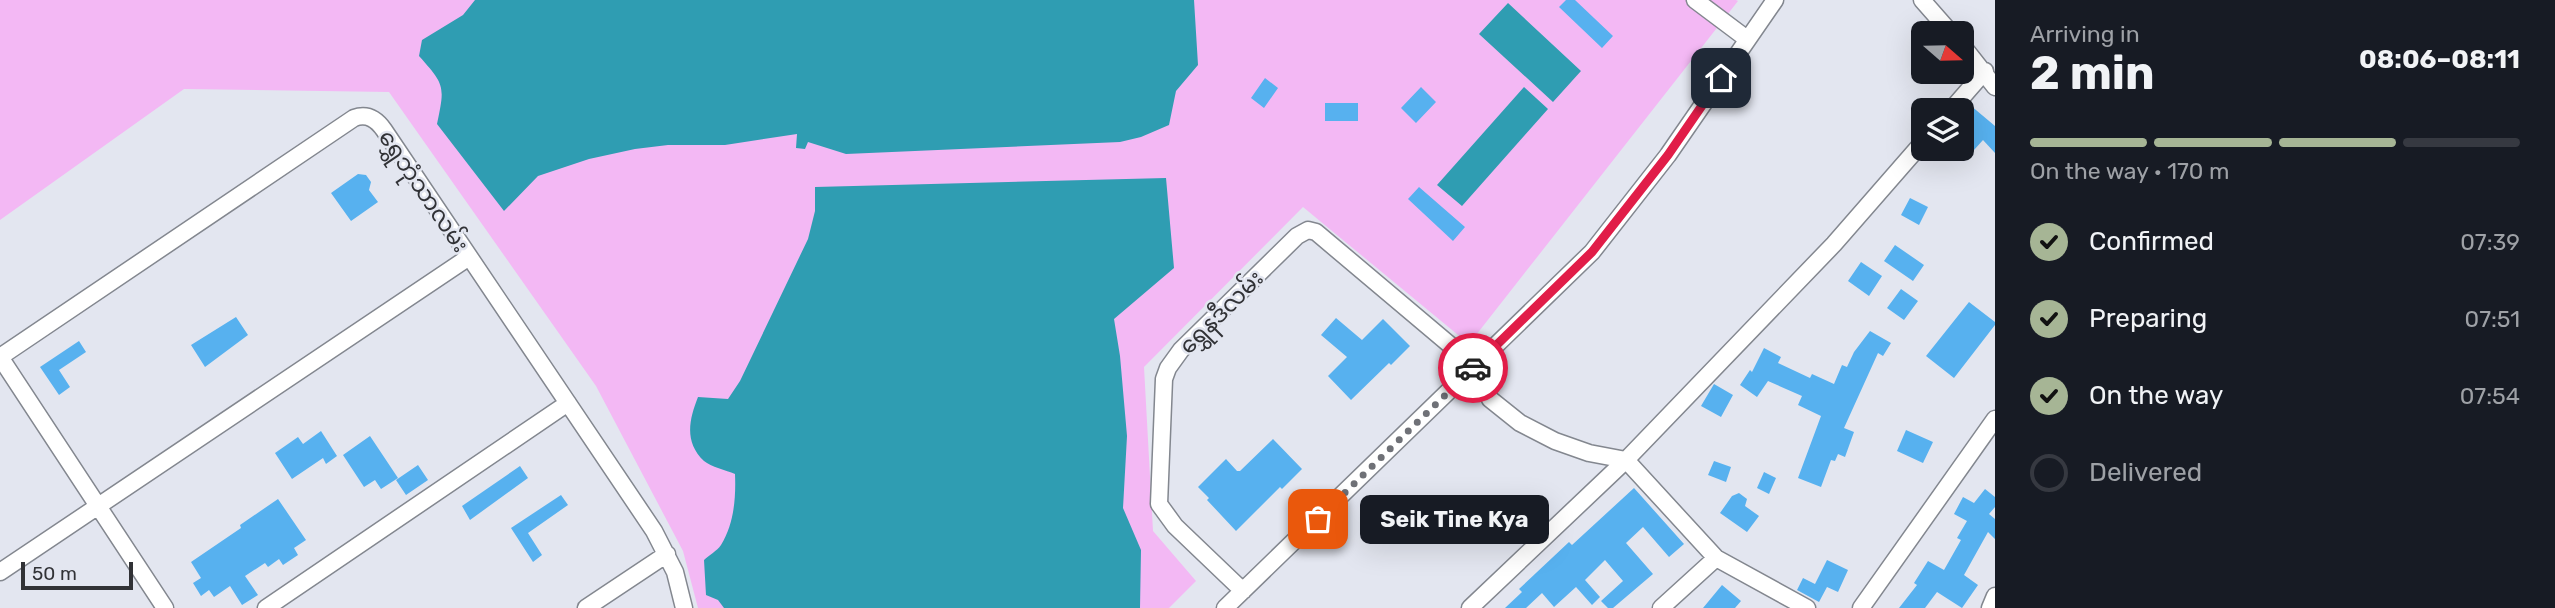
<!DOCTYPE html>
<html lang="en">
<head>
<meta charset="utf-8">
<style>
  body { margin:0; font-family:Rubik,"Noto Sans Myanmar",sans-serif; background:#242831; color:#f1f3f6; height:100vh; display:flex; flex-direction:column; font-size:26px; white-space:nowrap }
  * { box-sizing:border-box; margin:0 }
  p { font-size:23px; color:#9ea1a6 }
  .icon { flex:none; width:38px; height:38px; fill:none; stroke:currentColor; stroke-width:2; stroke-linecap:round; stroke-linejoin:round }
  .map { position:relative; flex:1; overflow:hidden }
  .sheet { display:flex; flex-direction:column; background:#171b24; width:560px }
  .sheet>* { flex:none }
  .needle { width:46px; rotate:110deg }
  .buttons { position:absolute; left:1911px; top:21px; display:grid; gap:14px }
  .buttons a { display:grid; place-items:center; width:63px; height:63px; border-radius:10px; background:#171b24; box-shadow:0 7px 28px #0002; font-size:35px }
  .scale { position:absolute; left:21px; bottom:18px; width:112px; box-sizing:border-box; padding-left:7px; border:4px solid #313236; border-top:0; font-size:19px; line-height:24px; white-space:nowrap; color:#313236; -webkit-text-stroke:5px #e3e6f0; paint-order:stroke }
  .pin { position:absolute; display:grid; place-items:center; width:60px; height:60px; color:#fff; margin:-30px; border-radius:14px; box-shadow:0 4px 10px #0006 }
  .courier { position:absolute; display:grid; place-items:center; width:70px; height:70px; margin:-35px; border:5px solid #e11d48; border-radius:50%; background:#fff; color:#222; box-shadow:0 2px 9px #0007 }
  .bubble { position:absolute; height:49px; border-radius:10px; background:#171b24; box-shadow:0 7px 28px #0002; font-size:23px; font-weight:700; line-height:49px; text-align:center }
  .overview em { font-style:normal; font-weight:700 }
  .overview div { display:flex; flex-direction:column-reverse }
  .overview { display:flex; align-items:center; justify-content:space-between; height:119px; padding:0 35px }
  h1 { font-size:46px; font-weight:700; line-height:52px }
  .bar { display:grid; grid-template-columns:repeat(4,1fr); gap:10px 7px; align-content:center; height:84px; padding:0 35px }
  .bar i { height:9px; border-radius:5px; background:#363941 }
  .bar .selected { background:#a6b595 }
  .bar p { grid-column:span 4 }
  ol { padding:0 35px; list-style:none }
  li { display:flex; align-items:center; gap:21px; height:77px }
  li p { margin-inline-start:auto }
  li .icon { padding:7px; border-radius:50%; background:#a6b595; color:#111; stroke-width:4 }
  li:last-child { color:#9ea1a6 }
  li i { width:38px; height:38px; border:4px solid #363941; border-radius:50% }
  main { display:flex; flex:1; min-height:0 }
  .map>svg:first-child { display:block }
</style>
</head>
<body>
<main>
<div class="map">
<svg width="1995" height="608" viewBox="0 0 1995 608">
  <rect width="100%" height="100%" fill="#e3e6f0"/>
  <path fill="#f3b8f4" d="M 0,0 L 1736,0 L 1738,1 L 1469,344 L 1303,207 L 1144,367 L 1153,531 L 1196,581 L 1169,608 L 698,608 L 683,551 L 596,386 L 389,92 L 184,89 L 0,220 Z"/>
  <path fill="#2f9db2" d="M 475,0 L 1194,0 L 1198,65 L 1176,91 L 1169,125 L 1141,137 L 1120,142 L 846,154 L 808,142 L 805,149 L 796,148 L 797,134 L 725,145 L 668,145 L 635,149 L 589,159 L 538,176 L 504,211 L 437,124 C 445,86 445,85 419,56 L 422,40 L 463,15 Z
    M 1508,3 L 1581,71 L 1553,102 L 1479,34 Z
    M 1524,87 L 1548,109 L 1462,206 L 1437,185 Z
    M 1166,178 L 1174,268 L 1114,319 L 1120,356 L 1127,436 L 1123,508 L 1141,550 L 1140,608 L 724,608 L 718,600 L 706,595 L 704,560 C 709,555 717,551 721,545 C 734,524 736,498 735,474 C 726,470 711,467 704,461 C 684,442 689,420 698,397 L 728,399 L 740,381 L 808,239 L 815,211 L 815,187 Z"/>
  <path fill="#57b1ef" d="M 1566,0 L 1575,0 L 1613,36 L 1602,48 L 1559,7 Z
    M 1265,78 L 1278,88 L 1264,108 L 1251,98 Z
    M 1421,87 L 1436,102 L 1416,123 L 1401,108 Z
    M 1325,103 L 1358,103 L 1358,121 L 1325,121 Z
    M 1970,105 L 1995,126 L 1995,153 L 1983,140 L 1974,150 L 1962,140 L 1962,114 Z
    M 358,174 L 366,175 L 371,182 L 369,190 L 378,202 L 351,221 L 331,193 Z
    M 1419,187 L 1465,227 L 1453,241 L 1408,199 Z
    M 1910,198 L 1928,207 L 1919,225 L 1901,215 Z
    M 1895,245 L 1924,265 L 1913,281 L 1884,261 Z
    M 1861,262 L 1882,276 L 1869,296 L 1848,281 Z
    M 1901,289 L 1918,301 L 1904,320 L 1887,308 Z
    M 1969,302 L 1995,322 L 1995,325 L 1954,378 L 1926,356 Z
    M 236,317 L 248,335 L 205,367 L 191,345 Z
    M 1336,318 L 1362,340 L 1383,319 L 1410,346 L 1391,365 L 1389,363 L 1351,400 L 1328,376 L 1347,357 L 1321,335 Z
    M 1870,331 L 1891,343 L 1883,356 L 1878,353 L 1844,428 L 1854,432 L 1845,457 L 1838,454 L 1835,461 L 1831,460 L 1821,487 L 1798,478 L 1821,416 L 1798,405 L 1802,396 L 1768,381 L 1757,397 L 1740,385 L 1750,370 L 1752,372 L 1764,348 L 1781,357 L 1778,363 L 1810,378 L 1812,374 L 1834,384 L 1842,365 L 1847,367 L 1854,352 Z
    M 79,341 L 86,352 L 59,370 L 70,387 L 59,395 L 40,367 Z
    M 1714,384 L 1733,395 L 1721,417 L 1701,406 Z
    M 1906,430 L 1933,442 L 1923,463 L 1897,451 Z
    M 321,431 L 337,456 L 326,464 L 323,458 L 292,479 L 275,453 L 298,437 L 303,444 Z
    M 370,436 L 398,478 L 381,489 L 375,480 L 364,487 L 343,455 Z
    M 1273,439 L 1302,469 L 1282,489 L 1280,487 L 1236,531 L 1207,500 L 1209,498 L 1198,487 L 1226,459 L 1237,471 L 1240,471 Z
    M 1714,461 L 1731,467 L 1726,482 L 1708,475 Z
    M 418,465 L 428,480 L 406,495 L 396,480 Z
    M 520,466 L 528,478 L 470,520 L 462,506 Z
    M 1764,472 L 1776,478 L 1769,494 L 1757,488 Z
    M 1634,488 L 1684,544 L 1669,557 L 1643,527 L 1626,543 L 1653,574 L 1613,608 L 1608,608 L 1601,601 L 1623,581 L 1605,560 L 1585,580 L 1600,597 L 1592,605 L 1576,587 L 1554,607 L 1542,593 L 1526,608 L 1505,608 L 1522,592 L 1519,589 L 1569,542 L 1572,545 Z
    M 1985,489 L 1995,497 L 1995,507 L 1989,514 L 1995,519 L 1995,539 L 1988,532 L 1964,575 L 1978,585 L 1962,608 L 1937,592 L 1925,608 L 1899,608 L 1917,585 L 1914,583 L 1928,561 L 1944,570 L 1961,540 L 1957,538 L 1967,521 L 1954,514 L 1963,497 L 1974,503 Z
    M 1739,493 L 1747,499 L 1745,506 L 1759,516 L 1747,532 L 1720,513 L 1732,496 Z
    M 561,495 L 568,505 L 528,533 L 542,555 L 533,562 L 511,528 Z
    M 278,499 L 306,540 L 294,548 L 298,555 L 283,565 L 279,559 L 268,567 L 265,563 L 245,576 L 258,595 L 242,605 L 230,586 L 214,597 L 209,590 L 201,596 L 193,583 L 201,578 L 191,562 L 241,528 L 240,525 Z
    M 1827,560 L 1848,570 L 1838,592 L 1827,587 L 1819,602 L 1797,590 L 1803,578 L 1815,584 Z
    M 1722,585 L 1741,601 L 1735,608 L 1703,608 Z"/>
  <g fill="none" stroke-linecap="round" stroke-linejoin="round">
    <g stroke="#83878f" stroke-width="19">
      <path id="minor" d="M 1695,0 L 1747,39
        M 1922,0 L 1951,33
        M 1962,45 L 1995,87
        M 1951,110 L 1985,71
        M 0,357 L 354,118 C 368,113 377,120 384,130 L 654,531 L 675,572 L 684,608
        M 0,357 L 165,608
        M 0,572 L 469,257
        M 1243,591 L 1175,526 L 1159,504 L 1164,379 L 1168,368 L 1181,350 L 1297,236 L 1308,230 L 1316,232 L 1475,366 L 1490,399 L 1520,423 L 1555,441 L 1589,453 L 1626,460 L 1716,558 L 1807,608
        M 266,608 L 568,403
        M 586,608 L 667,554
        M 1225,608 L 1592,252 L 1668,155 L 1775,0
        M 1470,608 L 1626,460 L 1834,244 L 1923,142
        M 1661,608 L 1716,558
        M 1861,608 L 1995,419
        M 1990,608 L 1995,596"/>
    </g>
    <use href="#minor" stroke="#fff" stroke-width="16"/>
  </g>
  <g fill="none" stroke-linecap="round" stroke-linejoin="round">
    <path stroke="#6f7177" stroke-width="7" stroke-dasharray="0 12.6" d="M 1318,519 L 1473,368"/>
    <path stroke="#e11d48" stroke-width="9" d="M 1473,368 L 1592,252 L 1668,155 L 1721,78"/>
  </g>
  <g text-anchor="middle" stroke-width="5" stroke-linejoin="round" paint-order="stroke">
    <g font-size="23" fill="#313236" stroke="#e3e6f0">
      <text transform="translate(424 191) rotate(56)" y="8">ရွှေဘုံသာလမ်း</text>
      <text transform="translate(1221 312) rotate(-45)" y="8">ရွှေနဒီလမ်း</text>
    </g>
  </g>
</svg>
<div class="buttons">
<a><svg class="needle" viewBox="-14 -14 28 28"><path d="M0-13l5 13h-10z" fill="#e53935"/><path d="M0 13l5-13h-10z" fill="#9ea1a6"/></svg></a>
<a><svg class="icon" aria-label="layers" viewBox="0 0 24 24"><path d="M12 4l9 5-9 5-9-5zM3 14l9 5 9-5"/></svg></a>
</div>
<div class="scale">50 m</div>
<div class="pin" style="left:1318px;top:519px;background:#ea580c"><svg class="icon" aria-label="bag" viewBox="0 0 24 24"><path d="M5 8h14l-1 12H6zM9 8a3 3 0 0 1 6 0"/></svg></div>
<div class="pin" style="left:1721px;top:78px;background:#1f2937"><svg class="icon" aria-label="home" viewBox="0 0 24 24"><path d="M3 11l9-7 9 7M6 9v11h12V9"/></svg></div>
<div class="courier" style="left:1473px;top:368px"><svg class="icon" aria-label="car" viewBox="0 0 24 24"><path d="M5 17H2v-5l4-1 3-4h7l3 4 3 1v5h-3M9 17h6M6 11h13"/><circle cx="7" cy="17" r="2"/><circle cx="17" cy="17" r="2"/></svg></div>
<div class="bubble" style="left:1360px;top:495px;width:189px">Seik Tine Kya</div>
</div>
<section class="sheet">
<div class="overview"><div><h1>2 min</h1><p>Arriving in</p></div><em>08:06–08:11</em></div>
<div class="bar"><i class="selected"></i><i class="selected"></i><i class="selected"></i><i></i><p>On the way · 170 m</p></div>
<ol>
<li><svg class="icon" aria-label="check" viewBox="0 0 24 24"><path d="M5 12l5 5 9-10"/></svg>Confirmed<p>07:39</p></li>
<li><svg class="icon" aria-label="check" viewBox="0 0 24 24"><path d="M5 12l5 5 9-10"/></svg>Preparing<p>07:51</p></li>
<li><svg class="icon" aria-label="check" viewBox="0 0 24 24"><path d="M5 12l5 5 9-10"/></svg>On the way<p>07:54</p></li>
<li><i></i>Delivered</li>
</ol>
</section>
</main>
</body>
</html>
